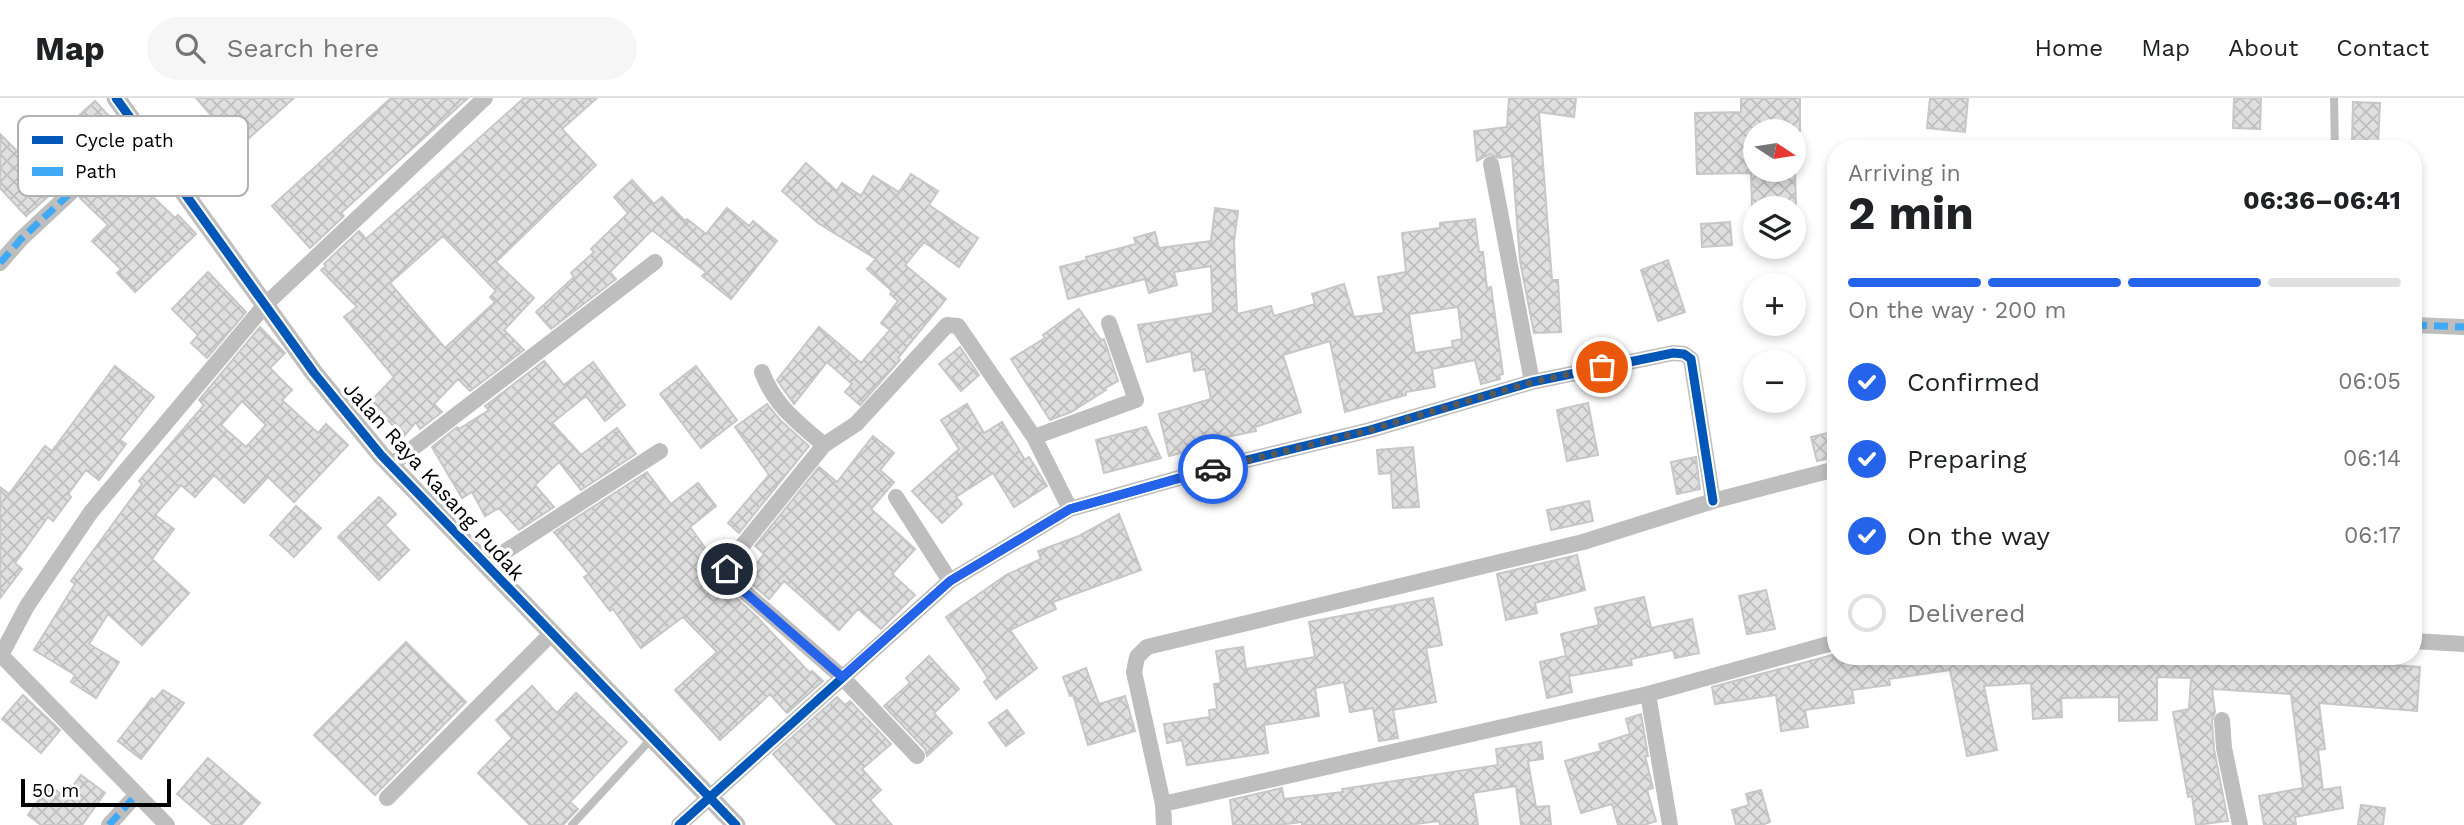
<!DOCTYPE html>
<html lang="en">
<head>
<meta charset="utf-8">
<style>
  body { margin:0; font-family:"Work Sans",sans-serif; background:#f6f6f6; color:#202124; height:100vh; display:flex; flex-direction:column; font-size:26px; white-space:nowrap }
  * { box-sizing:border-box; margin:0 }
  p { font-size:23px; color:#757577 }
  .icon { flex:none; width:38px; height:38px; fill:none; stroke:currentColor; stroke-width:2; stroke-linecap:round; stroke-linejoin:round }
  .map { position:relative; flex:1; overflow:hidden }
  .sheet { position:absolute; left:1827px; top:42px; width:595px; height:525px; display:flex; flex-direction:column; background:#fff; border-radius:28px; box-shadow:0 4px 10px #0003 }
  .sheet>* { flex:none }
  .needle { width:46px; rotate:102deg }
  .controls { position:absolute; left:1743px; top:21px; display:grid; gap:14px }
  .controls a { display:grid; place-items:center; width:63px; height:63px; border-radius:50%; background:#fff; box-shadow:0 4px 10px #0003; font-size:35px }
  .scale { position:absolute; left:21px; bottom:18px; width:150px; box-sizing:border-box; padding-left:7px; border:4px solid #000; border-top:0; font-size:19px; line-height:24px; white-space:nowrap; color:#000; -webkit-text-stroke:5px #fff; paint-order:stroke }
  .pin { position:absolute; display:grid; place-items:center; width:60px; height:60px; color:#fff; margin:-30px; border:4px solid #fff; border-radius:50%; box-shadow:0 2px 7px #0007 }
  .courier { position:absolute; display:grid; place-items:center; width:70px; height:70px; margin:-35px; border:5px solid #2563eb; border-radius:50%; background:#fff; color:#222; box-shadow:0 2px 9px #0007 }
  .headline em { font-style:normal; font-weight:700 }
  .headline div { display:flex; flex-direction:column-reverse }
  .headline { display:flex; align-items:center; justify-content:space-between; height:119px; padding:0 21px }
  h1 { font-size:46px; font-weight:700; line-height:52px }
  .bar { display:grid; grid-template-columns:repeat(4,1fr); gap:10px 7px; align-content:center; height:84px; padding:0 21px }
  .bar i { height:9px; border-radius:5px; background:#e0e0e0 }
  .bar .selected { background:#2563eb }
  .bar p { grid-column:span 4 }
  ol { padding:0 21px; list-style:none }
  li { display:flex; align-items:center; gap:21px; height:77px }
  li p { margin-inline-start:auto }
  li .icon { padding:7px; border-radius:50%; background:#2563eb; color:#fff; stroke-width:4 }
  li:last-child { color:#757577 }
  li i { width:38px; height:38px; border:4px solid #e0e0e0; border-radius:50% }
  header { display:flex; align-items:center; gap:42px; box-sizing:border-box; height:98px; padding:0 35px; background:#fff; border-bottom:2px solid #e0e0e0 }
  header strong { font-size:33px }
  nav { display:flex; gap:38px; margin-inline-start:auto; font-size:24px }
  .search { width:490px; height:63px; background:#f6f6f6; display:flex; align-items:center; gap:18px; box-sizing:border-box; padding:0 24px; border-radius:38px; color:#757577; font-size:26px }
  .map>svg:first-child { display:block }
</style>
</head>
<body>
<header>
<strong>Map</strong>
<div class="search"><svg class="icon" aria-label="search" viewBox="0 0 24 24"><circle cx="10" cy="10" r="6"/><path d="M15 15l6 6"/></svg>Search here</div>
<nav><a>Home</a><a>Map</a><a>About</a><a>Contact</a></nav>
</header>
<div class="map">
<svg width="2464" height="727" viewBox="0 0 2464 727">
  <defs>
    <pattern id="building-cross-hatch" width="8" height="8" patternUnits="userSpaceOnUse" patternTransform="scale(1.75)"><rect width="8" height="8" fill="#dfdfdf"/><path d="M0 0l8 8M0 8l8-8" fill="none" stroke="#bebebe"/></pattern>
  </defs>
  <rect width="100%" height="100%" fill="#fff"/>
  <path fill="url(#building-cross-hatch)" stroke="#c7c7c7" stroke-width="2" fill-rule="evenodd" d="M 196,0 L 294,0 L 239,49 Z
    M 391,0 L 468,0 L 341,115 L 344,118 L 310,150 L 272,108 Z
    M 524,0 L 597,0 L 562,31 L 596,67 L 496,164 L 534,200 L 504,232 L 524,252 L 470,293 L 458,281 L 434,306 L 442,314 L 420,331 L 416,324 L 404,338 L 369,305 L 394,279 L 344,219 L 357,209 L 321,172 L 326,168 L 324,166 L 359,133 L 366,141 ZM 443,138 L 496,193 L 490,199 L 495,204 L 445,250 L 390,185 Z
    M 1509,0 L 1576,0 L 1574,19 L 1539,14 L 1552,182 L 1558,182 L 1561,234 L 1534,235 L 1520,163 L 1512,58 L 1499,60 L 1490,56 L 1477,63 L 1474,33 L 1507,29 Z
    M 1741,0 L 1800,0 L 1800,33 L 1755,33 L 1755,72 L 1795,72 L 1796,110 L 1752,110 L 1751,75 L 1697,76 L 1695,15 L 1741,14 Z
    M 1930,0 L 1968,0 L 1965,34 L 1927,30 Z
    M 2234,0 L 2261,0 L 2260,31 L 2233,30 Z
    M 95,3 L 120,30 L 102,48 L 103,50 L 26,118 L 0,90 L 0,36 L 28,64 Z
    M 2353,4 L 2380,5 L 2378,46 L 2352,44 Z
    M 118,65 L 175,120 L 178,117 L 196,136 L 135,194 L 117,175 L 121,171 L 92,143 L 108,127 L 80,100 Z
    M 806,65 L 837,93 L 842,85 L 861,98 L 873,78 L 899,94 L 911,76 L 938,93 L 929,107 L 978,140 L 959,169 L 924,144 L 905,167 L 946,201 L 898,260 L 900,262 L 860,307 L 845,294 L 852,286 L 827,264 L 794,306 L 777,282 L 819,229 L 861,265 L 890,232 L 881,225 L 898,203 L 890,196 L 892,193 L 867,171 L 876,161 L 818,125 L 782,93 Z
    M 632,82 L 654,106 L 662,99 L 685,123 L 687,121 L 706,136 L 727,110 L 749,128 L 753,123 L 777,143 L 731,201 L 702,178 L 706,174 L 652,132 L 610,174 L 616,181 L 551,231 L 536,214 L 574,179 L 571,175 L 594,154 L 591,151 L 628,115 L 614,99 Z
    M 1215,110 L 1238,113 L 1234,143 L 1237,216 L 1271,208 L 1274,218 L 1315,206 L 1312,196 L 1344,186 L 1354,219 L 1384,215 L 1378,179 L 1406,174 L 1402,135 L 1440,130 L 1440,125 L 1475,121 L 1479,154 L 1483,154 L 1487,190 L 1491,189 L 1503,276 L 1499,277 L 1500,281 L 1481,286 L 1475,262 L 1432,271 L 1435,289 L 1406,294 L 1406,297 L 1345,314 L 1330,243 L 1283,257 L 1301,314 L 1255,329 L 1256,333 L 1212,342 L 1215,352 L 1191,359 L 1189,353 L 1169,358 L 1159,316 L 1211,301 L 1205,271 L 1194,273 L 1191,253 L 1147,264 L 1138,227 L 1213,215 L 1211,168 L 1174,174 L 1177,187 L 1149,195 L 1145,181 L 1068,201 L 1060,169 L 1087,162 L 1086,159 L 1136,146 L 1134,140 L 1155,134 L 1159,150 L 1211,143 ZM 1458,209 L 1462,241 L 1452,243 L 1453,249 L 1415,255 L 1409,216 Z
    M 1730,124 L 1732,147 L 1702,149 L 1701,126 Z
    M 1668,162 L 1685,214 L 1658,223 L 1641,172 Z
    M 208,174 L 246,214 L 207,260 L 191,245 L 198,237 L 172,211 Z
    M 1079,211 L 1101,242 L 1104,241 L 1118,283 L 1105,290 L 1106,292 L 1071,314 L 1050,322 L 1011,261 L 1045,240 L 1043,237 Z
    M 260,229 L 285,255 L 270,270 L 292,292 L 282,302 L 318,335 L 326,326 L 348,347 L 294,404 L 268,379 L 244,405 L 214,377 L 195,399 L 181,387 L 155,417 L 174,431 L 152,461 L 189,495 L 142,547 L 108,516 L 89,546 L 119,564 L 96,600 L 71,584 L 75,577 L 34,552 L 75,486 L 71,483 L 142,386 L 139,383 L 204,307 L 199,302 ZM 242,303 L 266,327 L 246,349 L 221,327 Z
    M 960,249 L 979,277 L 961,293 L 939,266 Z
    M 544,263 L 564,287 L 593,264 L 625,307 L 605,323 L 586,298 L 552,325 L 581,357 L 617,330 L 636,356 L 581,392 L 559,364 L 535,387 L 554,409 L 519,432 L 499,410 L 485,418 L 472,394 L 462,400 L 432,349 L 457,329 L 459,331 L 489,312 L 485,308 Z
    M 115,268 L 154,299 L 120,342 L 126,346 L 99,382 L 86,372 L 68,396 L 71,399 L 53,423 L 48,419 L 15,465 L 22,471 L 0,500 L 0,389 L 9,396 L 45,348 L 52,353 Z
    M 696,268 L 737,322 L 701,350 L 660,296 Z
    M 1588,305 L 1598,357 L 1567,363 L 1557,312 Z
    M 767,306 L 780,322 L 809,348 L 739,435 L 728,425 L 769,377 L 735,329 Z
    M 967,306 L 984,335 L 1002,324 L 1025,362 L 1029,359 L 1047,388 L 1014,409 L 993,375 L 956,399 L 962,406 L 942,425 L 912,393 L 959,351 L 941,322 Z
    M 1146,329 L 1161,360 L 1104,375 L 1096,342 Z
    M 1836,333 L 1836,359 L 1817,363 L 1811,339 Z
    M 873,338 L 894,355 L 880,372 L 894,384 L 871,411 L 915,451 L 892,476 L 915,497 L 881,531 L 858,511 L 839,532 L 784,483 L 769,501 L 745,480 L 764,456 L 755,448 L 819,369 L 837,384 Z
    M 1413,349 L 1419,409 L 1393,410 L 1391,375 L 1379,376 L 1377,352 Z
    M 1696,359 L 1700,391 L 1677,396 L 1671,364 Z
    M 647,374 L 671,406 L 698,385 L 716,408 L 690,429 L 717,466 L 717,475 L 723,488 L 756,518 L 810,575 L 812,573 L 823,583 L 787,615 L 770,596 L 720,642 L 675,592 L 717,554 L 683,519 L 641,550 L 613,511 L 610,513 L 584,479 L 589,476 L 554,434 Z
    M 379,399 L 396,416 L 385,427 L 409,452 L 379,482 L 338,439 Z
    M 1589,403 L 1593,423 L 1551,432 L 1547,412 Z
    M 296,408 L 321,430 L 294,459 L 270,437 Z
    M 1119,416 L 1141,472 L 1053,504 L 1056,511 L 1010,532 L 1037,570 L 996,601 L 984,584 L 988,580 L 946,519 L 1006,477 L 1041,461 L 1038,453 L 1079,438 Z
    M 1577,457 L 1585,492 L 1535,505 L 1537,515 L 1506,522 L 1497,476 Z
    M 1766,492 L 1775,531 L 1747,536 L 1739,498 Z
    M 1644,499 L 1651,530 L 1692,521 L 1699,555 L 1675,560 L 1673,552 L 1631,561 L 1632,567 L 1569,578 L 1572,594 L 1547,600 L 1540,564 L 1566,558 L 1561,536 L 1599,527 L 1595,510 Z
    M 1433,500 L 1442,547 L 1426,550 L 1436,604 L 1393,612 L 1398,640 L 1379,643 L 1373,610 L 1350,614 L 1344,584 L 1315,590 L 1319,618 L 1264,627 L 1268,655 L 1187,667 L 1182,642 L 1167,645 L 1164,626 L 1210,619 L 1209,612 L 1217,611 L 1214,586 L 1221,585 L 1216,553 L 1243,549 L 1246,571 L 1315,559 L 1309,524 Z
    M 406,544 L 466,604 L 375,697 L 314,637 Z
    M 1836,556 L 1836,558 L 2308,558 L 2308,562 L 2420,569 L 2417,613 L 2319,605 L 2325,651 L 2318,652 L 2323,692 L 2340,689 L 2343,710 L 2295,719 L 2296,727 L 2264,727 L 2259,698 L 2303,690 L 2291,596 L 2212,591 L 2215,614 L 2212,623 L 2214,651 L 2228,723 L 2196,727 L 2192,698 L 2188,699 L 2173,614 L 2189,611 L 2191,580 L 2157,579 L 2157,622 L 2119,623 L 2119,599 L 2061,600 L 2062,619 L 2033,621 L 2031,585 L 1984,588 L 1997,652 L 1967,658 L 1950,572 L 1889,581 L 1890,587 L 1852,592 L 1854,605 L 1805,612 L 1808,629 L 1781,633 L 1776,597 L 1715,606 L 1712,589 Z
    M 929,558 L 959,591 L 934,615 L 952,635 L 927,658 L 925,651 L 884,608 L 910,585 L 906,580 Z
    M 1086,570 L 1099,606 L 1125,598 L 1135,633 L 1088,647 L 1073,597 L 1070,598 L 1063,579 Z
    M 532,588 L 557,615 L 576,595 L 627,644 L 570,704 L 578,711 L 563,727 L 530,727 L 478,675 L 512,640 L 496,622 Z
    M 163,592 L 184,605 L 141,661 L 118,643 L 152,600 L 154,602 Z
    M 23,597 L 60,632 L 41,655 L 2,621 Z
    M 837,599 L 845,607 L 850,603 L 891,646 L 862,671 L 881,692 L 870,702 L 892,727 L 837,727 L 773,656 Z
    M 1007,612 L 1024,635 L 1006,648 L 989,625 Z
    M 1641,616 L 1648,658 L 1645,658 L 1653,690 L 1647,692 L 1656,723 L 1644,727 L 1618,727 L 1612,706 L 1581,715 L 1565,663 L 1601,653 L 1599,646 L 1630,636 L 1626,621 Z
    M 1541,644 L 1543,661 L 1528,663 L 1536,709 L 1549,708 L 1551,727 L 1521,727 L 1516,688 L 1473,695 L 1478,727 L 1440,727 L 1439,723 L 1408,727 L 1302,727 L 1302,724 L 1278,727 L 1233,727 L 1230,702 L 1282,690 L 1284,701 L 1343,694 L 1342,691 L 1498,667 L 1496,651 Z
    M 208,660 L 260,705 L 241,727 L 213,727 L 177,696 Z
    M 81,677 L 105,695 L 82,727 L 41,727 L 28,717 L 49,687 L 65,699 Z
    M 1761,692 L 1770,724 L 1762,727 L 1736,727 L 1732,712 L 1749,707 L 1746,696 Z
    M 2361,707 L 2385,710 L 2383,727 L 2358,727 Z"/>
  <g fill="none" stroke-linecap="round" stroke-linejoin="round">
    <path stroke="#bebebe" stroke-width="8" d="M 2334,0 L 2335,51
      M 572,727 L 652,640"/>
    <path stroke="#bebebe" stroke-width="16" d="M 1491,66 L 1532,284
      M 0,165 L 21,141 L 139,31
      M 2413,227 L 2464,229
      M 762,274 C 774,307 798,325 824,347
      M 1034,339 L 1136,302 L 1109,225
      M 391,367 L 655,164
      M 896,399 L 950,483
      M 486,466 L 660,353
      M 2413,543 L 2464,546
      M 1,557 L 167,727
      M 0,559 L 27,508 L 91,414 L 265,207 L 485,0
      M 1648,596 L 1670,727
      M 2222,622 L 2224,650 L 2240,727
      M 917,658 L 842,579 L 732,483 L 727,471 L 729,464 L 824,347 L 856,326 L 947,227 L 958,228 L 1034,339 L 1070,411
      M 387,700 L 551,536
      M 1163,706 L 1648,596 L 1836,544
      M 109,727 L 137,696
      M 679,727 L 950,483 L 1070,411 L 1214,370 L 1370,332 L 1532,284 L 1673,255 L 1684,256 L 1691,261 L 1713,403
      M 1164,727 L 1163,706 L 1134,574 L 1137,559 L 1147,549 L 1583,444 L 1713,403 L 1836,371"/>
    <path stroke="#bebebe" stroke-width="19" d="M 116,0 L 314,275 L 381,357 L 736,727"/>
    <path stroke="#3fa9f5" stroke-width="7" stroke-dasharray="14 7" stroke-linecap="butt" d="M 0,165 L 21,141 L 139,31
      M 2413,227 L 2464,229
      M 109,727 L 137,696"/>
    <g stroke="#fff" stroke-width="13">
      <path id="cycleway" d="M 116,0 L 314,275 L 381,357 L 736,727
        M 679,727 L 950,483 L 1070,411 L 1214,370 L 1370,332 L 1532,284 L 1673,255 L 1684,256 L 1691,261 L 1713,403"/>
    </g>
    <use href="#cycleway" stroke="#0057b8" stroke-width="9"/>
  </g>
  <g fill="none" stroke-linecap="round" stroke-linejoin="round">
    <path stroke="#595959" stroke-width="7" stroke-dasharray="0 12.6" d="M 1213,371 L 1370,332 L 1532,284 L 1602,269"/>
    <path stroke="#2563eb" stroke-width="9" d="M 727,471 L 732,483 L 842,579 L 950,483 L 1070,411 L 1213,371"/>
  </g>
  <g text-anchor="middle" stroke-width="7" stroke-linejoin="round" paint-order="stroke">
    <g font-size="21" fill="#000" stroke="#fff">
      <text transform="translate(434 383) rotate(48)" y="7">Jalan Raya Kasang Pudak</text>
    </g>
  </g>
  <rect x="18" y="18" width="230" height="80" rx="10" fill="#fff" stroke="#b2b2b2" stroke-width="2"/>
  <rect x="32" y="38" width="31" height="8" fill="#0057b8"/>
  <rect x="32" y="69" width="31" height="9" fill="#3fa9f5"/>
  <g font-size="19" fill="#000">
    <text x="75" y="49">Cycle path</text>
    <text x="75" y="80">Path</text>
  </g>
</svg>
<div class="controls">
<a><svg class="needle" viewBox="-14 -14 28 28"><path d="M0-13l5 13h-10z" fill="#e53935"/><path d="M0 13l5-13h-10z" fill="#757577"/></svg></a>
<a><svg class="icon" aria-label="layers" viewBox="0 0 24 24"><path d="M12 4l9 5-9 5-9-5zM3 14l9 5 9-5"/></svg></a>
<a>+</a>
<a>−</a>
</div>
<div class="scale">50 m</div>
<div class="pin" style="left:1602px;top:269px;background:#ea580c"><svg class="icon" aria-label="bag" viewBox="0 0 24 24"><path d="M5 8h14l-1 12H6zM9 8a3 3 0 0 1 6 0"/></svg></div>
<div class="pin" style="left:727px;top:471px;background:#1f2937"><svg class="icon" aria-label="home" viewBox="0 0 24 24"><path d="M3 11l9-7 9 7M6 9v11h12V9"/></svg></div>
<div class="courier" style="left:1213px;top:371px"><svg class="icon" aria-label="car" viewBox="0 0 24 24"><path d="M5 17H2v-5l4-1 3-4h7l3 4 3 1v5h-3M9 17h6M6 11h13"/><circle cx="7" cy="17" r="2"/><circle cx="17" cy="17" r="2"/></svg></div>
<section class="sheet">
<div class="headline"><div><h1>2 min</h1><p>Arriving in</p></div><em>06:36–06:41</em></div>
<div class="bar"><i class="selected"></i><i class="selected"></i><i class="selected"></i><i></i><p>On the way · 200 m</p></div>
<ol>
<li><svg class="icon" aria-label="check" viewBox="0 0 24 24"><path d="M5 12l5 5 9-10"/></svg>Confirmed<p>06:05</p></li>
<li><svg class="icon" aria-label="check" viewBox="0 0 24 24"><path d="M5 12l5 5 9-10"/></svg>Preparing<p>06:14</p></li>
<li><svg class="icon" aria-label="check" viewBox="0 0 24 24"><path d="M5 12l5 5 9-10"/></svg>On the way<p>06:17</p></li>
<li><i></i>Delivered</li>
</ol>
</section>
</div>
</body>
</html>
